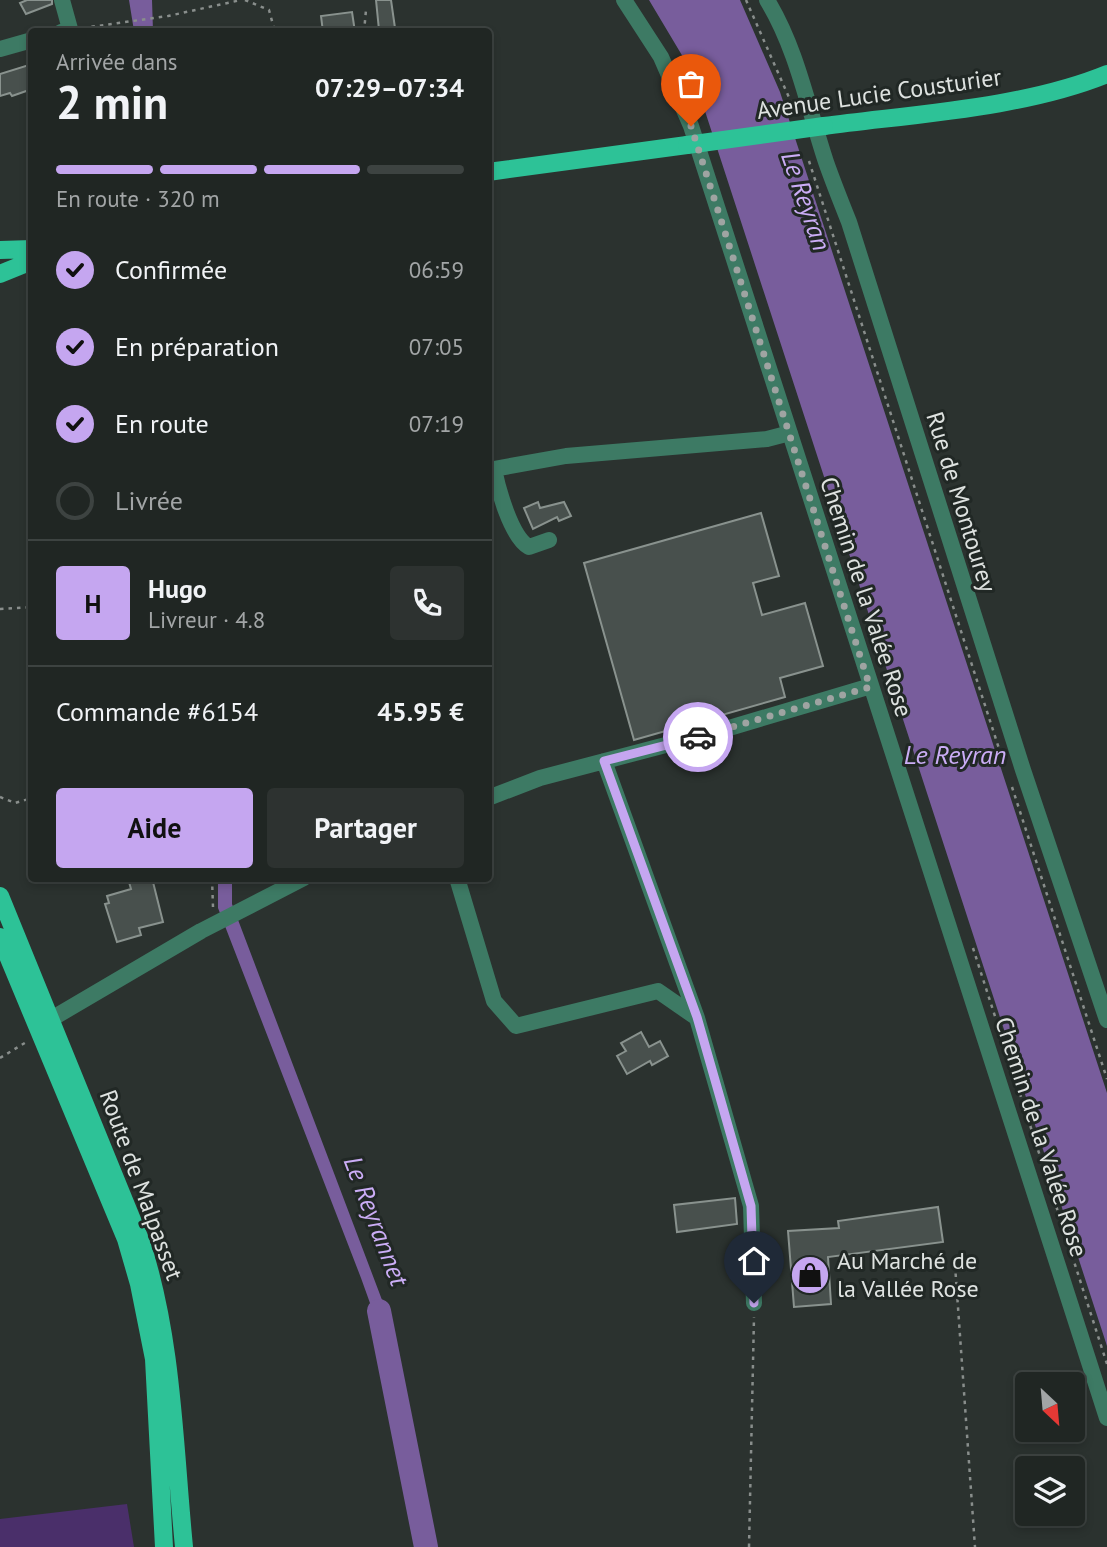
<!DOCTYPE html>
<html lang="fr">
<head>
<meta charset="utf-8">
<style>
  body { margin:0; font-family:"PT Sans",sans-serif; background:#2d3230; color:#f1f3f6; height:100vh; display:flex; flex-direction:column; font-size:26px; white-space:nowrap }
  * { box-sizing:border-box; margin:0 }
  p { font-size:23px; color:#a2a5a6 }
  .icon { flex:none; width:38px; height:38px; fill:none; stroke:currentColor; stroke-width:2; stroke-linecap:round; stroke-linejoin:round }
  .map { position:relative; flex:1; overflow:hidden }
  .panel { position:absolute; left:28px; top:28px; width:464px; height:854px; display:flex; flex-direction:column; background:#202623; border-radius:7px; box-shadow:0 4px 10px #0003,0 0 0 2px #3d4341 }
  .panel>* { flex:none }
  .needle { width:46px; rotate:154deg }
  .fabs { position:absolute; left:1015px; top:1372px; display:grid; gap:14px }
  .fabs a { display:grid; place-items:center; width:70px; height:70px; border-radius:7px; background:#202623; box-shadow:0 4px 10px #0003,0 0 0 2px #3d4341; font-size:35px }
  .pin { position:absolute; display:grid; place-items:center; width:60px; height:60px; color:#fff; margin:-72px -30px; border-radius:50% 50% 50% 0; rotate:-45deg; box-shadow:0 0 7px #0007 }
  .pin .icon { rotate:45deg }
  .courier { position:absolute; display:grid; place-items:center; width:70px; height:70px; margin:-35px; border:5px solid #c5a6f0; border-radius:50%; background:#fff; color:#222; box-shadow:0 2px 9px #0007 }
  .summary em { font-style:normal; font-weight:700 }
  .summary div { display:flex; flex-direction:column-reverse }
  .summary { display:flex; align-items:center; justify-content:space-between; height:119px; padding:0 28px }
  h1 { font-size:46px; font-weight:700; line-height:52px }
  .bar { display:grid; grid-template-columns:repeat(4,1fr); gap:10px 7px; align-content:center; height:84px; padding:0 28px }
  .bar i { height:9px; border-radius:5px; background:#3d4341 }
  .bar .current { background:#c5a6f0 }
  .bar p { grid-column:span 4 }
  .line { display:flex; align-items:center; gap:18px; padding:0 28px; border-top:2px solid #3d4341 }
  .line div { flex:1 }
  .round { display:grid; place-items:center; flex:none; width:74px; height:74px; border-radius:7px; background:#2d3230 }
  ol { padding:0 28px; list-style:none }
  li { display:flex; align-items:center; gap:21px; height:77px }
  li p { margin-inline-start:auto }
  li .icon { padding:7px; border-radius:50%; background:#c5a6f0; color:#111; stroke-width:4 }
  li:last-child { color:#a2a5a6 }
  li i { width:38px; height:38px; border:4px solid #3d4341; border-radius:50% }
  .action { display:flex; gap:14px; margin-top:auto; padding:14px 28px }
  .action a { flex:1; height:80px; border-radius:7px; background:#c5a6f0; color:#111; font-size:28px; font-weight:700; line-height:80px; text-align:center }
  .action a+a { background:#2d3230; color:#f1f3f6 }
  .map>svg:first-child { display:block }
</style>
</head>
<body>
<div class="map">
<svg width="1107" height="1547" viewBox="0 0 1107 1547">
  <rect width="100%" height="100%" fill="#2b322f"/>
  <path fill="#4a2f6a" d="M 127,1504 L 134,1547 L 0,1547 L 0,1519 Z"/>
  <path fill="#785d9c" d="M 129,0 L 152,0 L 153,31 L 134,31 Z
    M 649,0 L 740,0 L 780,92 L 1107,1093 L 1107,1346 L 703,105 L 683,57 Z
    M 218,879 L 232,879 L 232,904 L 390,1321 L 389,1340 L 380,1342 L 380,1331 L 361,1278 L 218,908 Z"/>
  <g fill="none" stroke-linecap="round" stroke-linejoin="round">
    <path stroke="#785d9c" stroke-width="24" d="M 379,1311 L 426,1547"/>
  </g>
  <path fill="#48504d" stroke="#89928e" stroke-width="2" d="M 27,0 L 52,0 L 52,4 L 26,14 L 20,3 Z
    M 376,0 L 391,0 L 395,28 L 379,30 Z
    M 352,12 L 355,32 L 323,32 L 321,16 Z
    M 32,64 L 32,89 L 12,96 L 10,93 L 0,96 L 0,74 Z
    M 538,502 L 540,508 L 564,502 L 571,516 L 559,521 L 557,517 L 533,529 L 524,508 Z
    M 761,513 L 779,576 L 753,583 L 762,615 L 805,603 L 823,666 L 780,678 L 785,697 L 634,740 L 584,563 Z
    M 144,878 L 152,878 L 163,922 L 139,928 L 141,935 L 117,942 L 105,904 L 109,903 L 107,896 L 131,889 L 129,882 Z
    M 641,1032 L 649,1047 L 660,1041 L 668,1056 L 652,1065 L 650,1061 L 627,1074 L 617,1056 L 626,1051 L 621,1043 Z
    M 735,1198 L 737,1224 L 677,1232 L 674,1205 Z
    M 938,1207 L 943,1242 L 828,1257 L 831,1304 L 794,1307 L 788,1231 L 839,1228 L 838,1221 Z"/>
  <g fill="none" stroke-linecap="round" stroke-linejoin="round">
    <path stroke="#898e8c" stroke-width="2.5" stroke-dasharray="3.5 5" stroke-linecap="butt" d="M 245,0 L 269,10 L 275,32
      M 746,0 L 791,102
      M 83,28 L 168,16 L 241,0
      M 364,32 L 366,10
      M 689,82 L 701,111
      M 809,161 L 1003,761
      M 0,609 L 32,607
      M 1012,787 L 1107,1079
      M 0,797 L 15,803 L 32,798
      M 212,878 L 213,907
      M 973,948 L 1107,1364
      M 0,1058 L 28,1041
      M 955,1265 L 975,1547
      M 749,1547 L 754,1317"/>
    <path stroke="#3d7a64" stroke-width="16" d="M 624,0 L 661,57 L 691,126 L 1107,1418
      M 767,0 C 797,49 808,108 826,162 C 833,182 841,202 849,222 L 1023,770 L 1107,1020
      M 61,32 L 70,29 L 62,0
      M 0,49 L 32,40
      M 494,469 C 498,489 511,537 529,547 L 549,540
      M 488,470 L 566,456 L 767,439 L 790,433
      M 604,761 L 697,1018 L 751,1206 L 754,1303
      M 488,798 L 540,778 L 719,731 L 871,686
      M 457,878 L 494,1001 L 516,1026 L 658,991 L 697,1018
      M 41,1025 L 201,931 L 304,878"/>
    <path stroke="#2dc297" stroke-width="18" d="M 824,126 C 914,114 1024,108 1107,74
      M 488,172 L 687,145
      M 0,250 L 32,249
      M 0,274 L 32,261
      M 0,896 L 141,1242 C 173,1340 174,1445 184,1547
      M 0,937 L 126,1239 L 139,1284 L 154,1359 L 164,1547"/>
    <path stroke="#2dc297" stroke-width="18" d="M 687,145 L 824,126"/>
  </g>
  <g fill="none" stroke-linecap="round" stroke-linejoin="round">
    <path stroke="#9fa4a2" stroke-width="7" stroke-dasharray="0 12.6" d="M 691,126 L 870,687 L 698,737"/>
    <path stroke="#c5a6f0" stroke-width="9" d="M 698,737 L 604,761 L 697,1017 L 751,1206 L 754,1303"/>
  </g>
  <defs>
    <g id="shop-disc" transform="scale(2.0125)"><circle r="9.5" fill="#c5a6f0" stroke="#212825"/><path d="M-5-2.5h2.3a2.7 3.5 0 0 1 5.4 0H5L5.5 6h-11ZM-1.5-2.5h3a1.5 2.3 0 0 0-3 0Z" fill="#111"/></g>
  </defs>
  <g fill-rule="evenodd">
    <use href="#shop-disc" x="810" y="1275"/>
  </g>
  <g text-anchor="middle" stroke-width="6" stroke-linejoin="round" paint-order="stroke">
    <g font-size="24" fill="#dee2e0" stroke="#212825">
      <text transform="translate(879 94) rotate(-8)" y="8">Avenue Lucie Cousturier</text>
      <text transform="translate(961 502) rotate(73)" y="8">Rue de Montourey</text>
      <text transform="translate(866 597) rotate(72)" y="8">Chemin de la Valée Rose</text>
      <text transform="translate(1041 1137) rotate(72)" y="8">Chemin de la Valée Rose</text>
      <text transform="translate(141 1185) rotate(70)" y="8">Route de Malpasset</text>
    </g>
    <g font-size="24" fill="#dee2e0" stroke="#212825" text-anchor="start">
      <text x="837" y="1269">Au Marché de<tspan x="837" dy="28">la Vallée Rose</tspan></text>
    </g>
    <g font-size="26" font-style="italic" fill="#cbadf6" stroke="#212825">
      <text transform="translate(806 201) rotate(71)" y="9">Le Reyran</text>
      <text x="955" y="764">Le Reyran</text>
      <text transform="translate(376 1221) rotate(69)" y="9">Le Reyrannet</text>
    </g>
  </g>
</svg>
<div class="fabs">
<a><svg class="needle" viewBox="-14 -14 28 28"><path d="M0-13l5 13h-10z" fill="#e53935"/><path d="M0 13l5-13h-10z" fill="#a2a5a6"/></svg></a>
<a><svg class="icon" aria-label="layers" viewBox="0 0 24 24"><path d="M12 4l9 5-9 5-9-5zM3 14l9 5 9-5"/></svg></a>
</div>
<div class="pin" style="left:691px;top:126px;background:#ea580c"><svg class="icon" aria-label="bag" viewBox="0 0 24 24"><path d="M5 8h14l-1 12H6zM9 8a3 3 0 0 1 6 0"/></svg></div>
<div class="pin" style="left:754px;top:1303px;background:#1f2937"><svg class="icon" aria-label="home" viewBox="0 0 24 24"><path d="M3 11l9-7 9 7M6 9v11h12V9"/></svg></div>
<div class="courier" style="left:698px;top:737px"><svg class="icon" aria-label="car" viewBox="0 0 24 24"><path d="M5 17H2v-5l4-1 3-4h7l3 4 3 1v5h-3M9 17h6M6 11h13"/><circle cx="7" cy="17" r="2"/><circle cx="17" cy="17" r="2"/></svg></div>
<section class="panel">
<div class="summary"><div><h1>2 min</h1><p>Arrivée dans</p></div><em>07:29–07:34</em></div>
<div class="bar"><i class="current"></i><i class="current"></i><i class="current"></i><i></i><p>En route · 320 m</p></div>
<ol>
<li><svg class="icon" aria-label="check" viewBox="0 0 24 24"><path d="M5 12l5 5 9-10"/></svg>Confirmée<p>06:59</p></li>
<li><svg class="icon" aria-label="check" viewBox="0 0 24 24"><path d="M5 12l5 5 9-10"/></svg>En préparation<p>07:05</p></li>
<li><svg class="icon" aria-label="check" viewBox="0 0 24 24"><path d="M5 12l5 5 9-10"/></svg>En route<p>07:19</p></li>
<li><i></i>Livrée</li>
</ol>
<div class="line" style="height:126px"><b class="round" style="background:#c5a6f0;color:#111">H</b><div><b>Hugo</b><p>Livreur · 4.8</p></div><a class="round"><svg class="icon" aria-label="phone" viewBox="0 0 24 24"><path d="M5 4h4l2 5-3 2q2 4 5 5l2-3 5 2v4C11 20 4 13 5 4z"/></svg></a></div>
<div class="line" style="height:91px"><div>Commande #6154</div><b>45.95 €</b></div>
<div class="action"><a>Aide</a><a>Partager</a></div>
</section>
</div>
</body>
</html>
